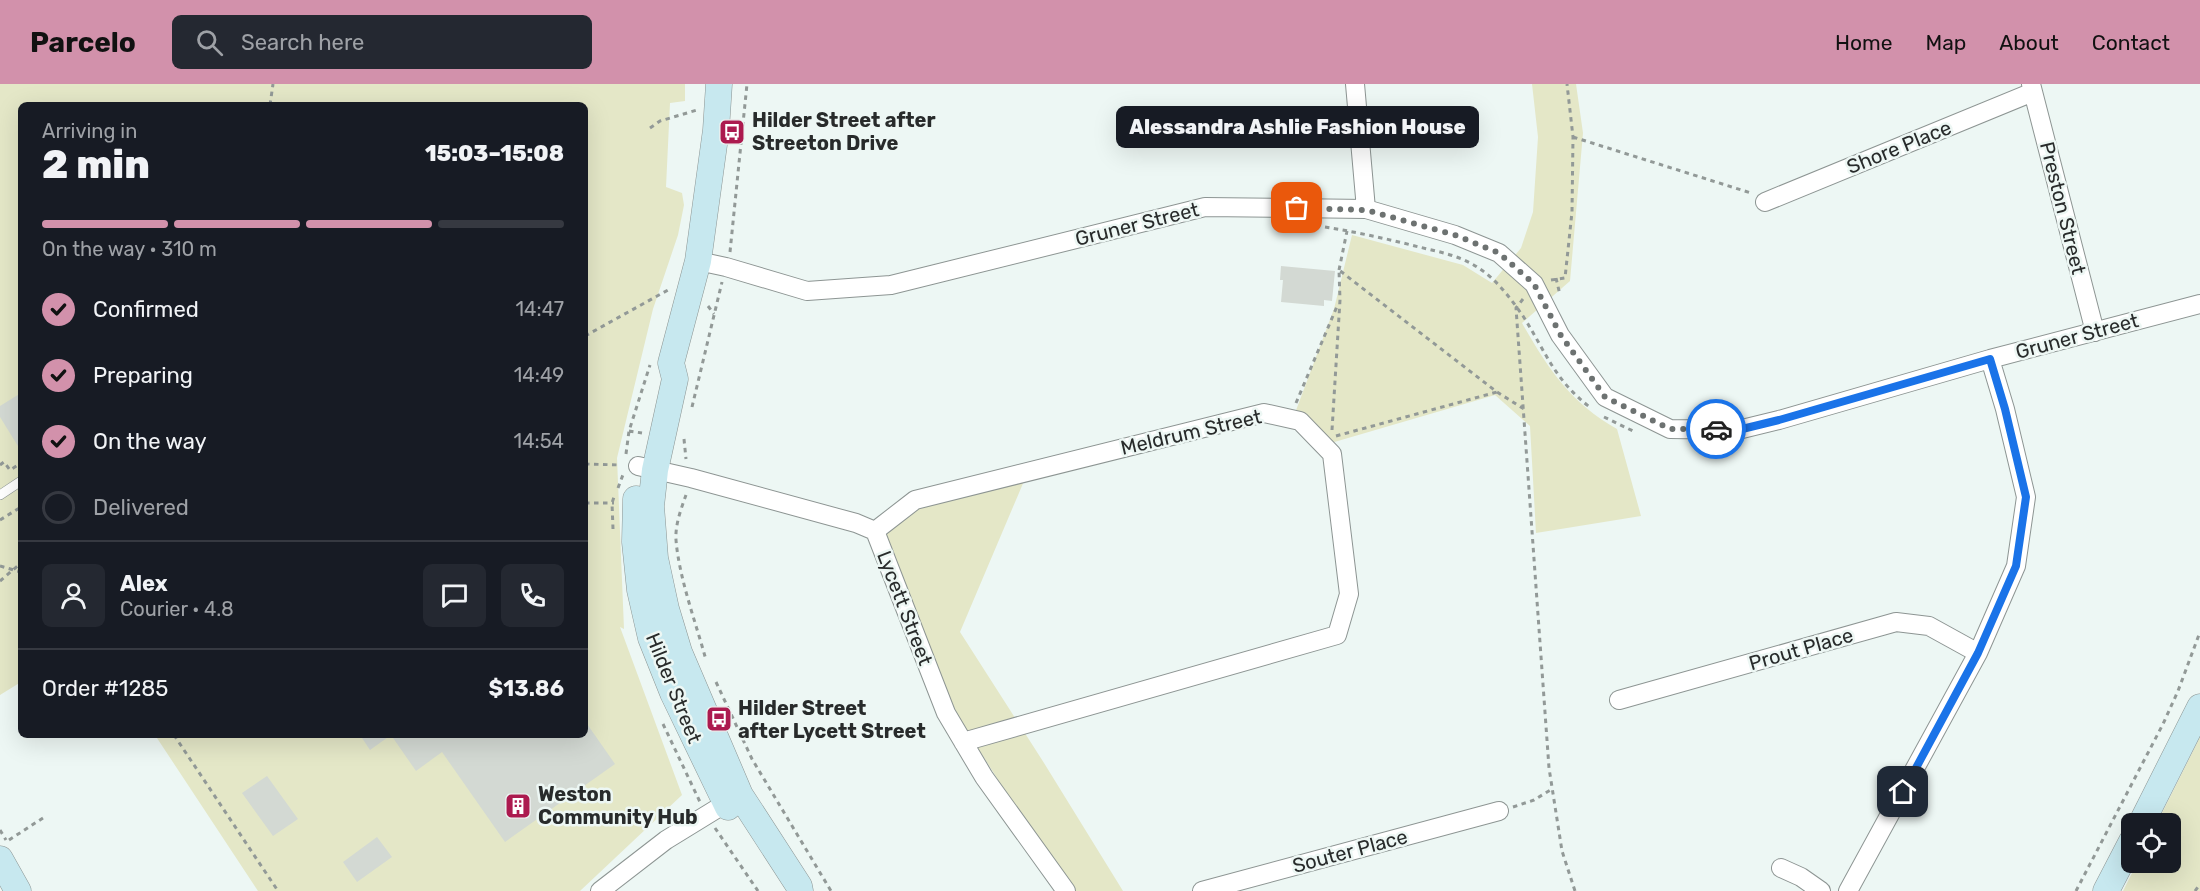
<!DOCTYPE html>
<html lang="en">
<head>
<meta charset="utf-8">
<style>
  body { margin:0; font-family:Rubik,sans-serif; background:#242831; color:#f1f3f6; height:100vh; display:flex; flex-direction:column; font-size:22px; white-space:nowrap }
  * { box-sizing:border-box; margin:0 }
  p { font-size:20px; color:#9ea1a6 }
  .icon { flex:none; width:33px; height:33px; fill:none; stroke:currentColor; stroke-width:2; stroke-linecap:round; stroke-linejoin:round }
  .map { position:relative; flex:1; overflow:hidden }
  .details { position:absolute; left:18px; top:18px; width:570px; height:636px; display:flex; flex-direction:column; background:#171b24; border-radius:9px; box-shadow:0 6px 24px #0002 }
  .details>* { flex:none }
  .tools { position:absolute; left:2121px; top:729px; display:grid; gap:12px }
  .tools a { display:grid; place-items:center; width:60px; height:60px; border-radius:9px; background:#171b24; box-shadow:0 6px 24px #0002; font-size:30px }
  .pin { position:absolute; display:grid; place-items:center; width:51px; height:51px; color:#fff; margin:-26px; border-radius:12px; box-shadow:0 3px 9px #0006 }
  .courier { position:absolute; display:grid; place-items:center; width:60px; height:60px; margin:-30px; border:4px solid #1a73e8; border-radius:50%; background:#fff; color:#222; box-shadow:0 2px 8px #0007 }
  .bubble { position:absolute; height:42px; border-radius:9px; background:#171b24; box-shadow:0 6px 24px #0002; font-size:20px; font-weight:800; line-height:42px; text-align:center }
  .head em { font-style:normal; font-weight:800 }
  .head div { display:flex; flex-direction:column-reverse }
  .head { display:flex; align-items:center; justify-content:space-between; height:102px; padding:0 24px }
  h1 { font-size:39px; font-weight:800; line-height:45px }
  .bar { display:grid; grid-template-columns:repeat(4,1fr); gap:9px 6px; align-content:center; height:72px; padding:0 24px }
  .bar i { height:8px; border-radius:4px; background:#363941 }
  .bar .current { background:#d291ab }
  .bar p { grid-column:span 4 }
  .line { display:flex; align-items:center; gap:15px; padding:0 24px; border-top:2px solid #363941 }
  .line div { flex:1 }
  .round { display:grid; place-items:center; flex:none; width:63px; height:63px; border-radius:9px; background:#242831 }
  ol { padding:0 24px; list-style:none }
  li { display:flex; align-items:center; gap:18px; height:66px }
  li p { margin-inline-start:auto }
  li .icon { padding:6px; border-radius:50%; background:#d291ab; color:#111; stroke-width:4 }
  li:last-child { color:#9ea1a6 }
  li i { width:33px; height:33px; border:3px solid #363941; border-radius:50% }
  header { display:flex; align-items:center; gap:36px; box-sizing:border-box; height:84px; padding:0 30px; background:#d291ab; color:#111 }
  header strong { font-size:28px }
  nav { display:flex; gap:33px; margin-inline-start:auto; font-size:21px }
  .search { width:420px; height:54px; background:#242831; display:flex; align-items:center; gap:15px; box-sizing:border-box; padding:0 21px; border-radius:9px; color:#9ea1a6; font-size:22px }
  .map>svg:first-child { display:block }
</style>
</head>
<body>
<header>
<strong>Parcelo</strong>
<div class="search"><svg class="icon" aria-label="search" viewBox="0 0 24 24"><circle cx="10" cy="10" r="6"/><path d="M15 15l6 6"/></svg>Search here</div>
<nav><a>Home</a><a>Map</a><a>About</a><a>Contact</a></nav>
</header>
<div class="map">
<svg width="2200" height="807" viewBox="0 0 2200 807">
  <rect width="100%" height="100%" fill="#edf7f4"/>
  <path fill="#e4e7c7" d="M 0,0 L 685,0 L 685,17 L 670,19 L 666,103 L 682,109 L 684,121 L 678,151 L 653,225 L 617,374 L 624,545 L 620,543 L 682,711 L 580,807 L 258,807 L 155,651 L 585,651 L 585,21 L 21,21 L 21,598 L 0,611 Z
    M 1532,0 L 1576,0 L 1583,49 L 1570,197 L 1522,239 C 1549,286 1570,318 1617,345 L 1641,432 L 1536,449 L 1530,342 L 1495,311 L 1331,359 L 1295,329 L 1334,225 L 1352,151 L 1463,181 L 1492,199 L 1521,164 L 1533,128 L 1538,53 Z
    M 1024,397 L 960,548 L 1044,679 L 1123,807 L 1069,807 L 958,633 L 880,447 L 920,423 Z
    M 2200,653 L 2200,807 L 2123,807 L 2137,779 L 2170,778 L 2170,740 L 2157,739 Z"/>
  <path fill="#d3d9d3" d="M 1281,182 L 1335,187 L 1332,217 L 1324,216 L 1324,222 L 1281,218 L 1283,196 L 1280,196 Z
    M 21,309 L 21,367 L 0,333 L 0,322 Z
    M 585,637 L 615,680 L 505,758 L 442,668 L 416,687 L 391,651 L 370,666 L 360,651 L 585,651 Z
    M 267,692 L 298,735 L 273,752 L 242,709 Z
    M 377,753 L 392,773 L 357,798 L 343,778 Z"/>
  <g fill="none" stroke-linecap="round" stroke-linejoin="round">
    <g stroke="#8d9593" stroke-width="10">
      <path id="lane" d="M 0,411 L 21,397"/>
    </g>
    <g stroke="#8d9593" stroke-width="20">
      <path id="street" d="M 1355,0 L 1366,125
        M 2031,0 L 2095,248
        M 1765,118 L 2033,8
        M 698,177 L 726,183 L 807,207 L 891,201 L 1205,123 L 1366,125 L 1455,151 L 1499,169 L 1534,200 L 1560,251 L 1605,313 L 1670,345 L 1738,346 L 1779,336 L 1990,275 L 2200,220
        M 638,382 L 691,394 L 856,439 L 875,447 L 946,629 L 984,693 L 1066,807
        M 875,447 L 915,416 L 1264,329 L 1300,337 L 1332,370 L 1349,510 L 1337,551 L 963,658
        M 1619,616 L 1896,538 L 1929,542 L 1978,569
        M 1781,784 L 1801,793 L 1821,807
        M 600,807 L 666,756 L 736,713
        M 1202,807 L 1499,727
        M 1848,807 L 1978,569 L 2016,482 L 2026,413 L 2005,325 L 1990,275"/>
    </g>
    <g stroke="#8d9593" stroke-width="27">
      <path id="secondary" d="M 719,0 L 716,46 L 698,177 L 671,279 L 675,295 L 655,386 L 651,422 L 655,474 L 666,525 L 679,568 L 740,711 L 799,802 L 800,807
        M 636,415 L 635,458 L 640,506 L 651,554 L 673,609 L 728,723
        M 2141,740 L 2200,623
        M 0,775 L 18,807
        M 2106,807 L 2132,757"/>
    </g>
    <path stroke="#929997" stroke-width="3" stroke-dasharray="4.5 4.5" stroke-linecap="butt" d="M 270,21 L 273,0
      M 650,44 L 660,37 L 697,26
      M 1573,53 L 1751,109
      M 1325,143 C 1356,148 1388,155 1419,163 C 1440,168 1462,172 1480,185 C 1497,196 1511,215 1523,232 C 1546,268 1554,296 1591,324
      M 730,168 L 747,0
      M 1339,186 L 1347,147
      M 1556,194 L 1560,211
      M 1551,196 L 1565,194 L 1572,128 L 1573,53 L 1567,0
      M 1523,215 L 1516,224 L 1549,684 L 1562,767 L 1575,807
      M 708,222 L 714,230
      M 585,252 L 668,206
      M 1296,319 L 1338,220
      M 692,323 L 722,198
      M 1604,333 L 1635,348
      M 1332,346 L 1340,216 L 1339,186 L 1497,308 L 1524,325
      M 629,347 L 642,349
      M 1336,352 L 1497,308
      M 684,355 L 686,375
      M 626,370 L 629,347 L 650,281
      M 585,380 L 621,381
      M 0,381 L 4,378 L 10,386 L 18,381 L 21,385
      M 618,404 L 624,388
      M 686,411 C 681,425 675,441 676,456 C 679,494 696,539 706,576
      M 585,419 L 614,419
      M 0,436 L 21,423
      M 613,445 L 612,419 L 614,413
      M 0,482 L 21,488
      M 0,497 L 21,479
      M 716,598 L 752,675 L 831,807
      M 663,640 L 700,718
      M 174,651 L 278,807
      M 1513,723 L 1534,716 L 1552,705
      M 715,744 L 758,807
      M 0,746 L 6,756
      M 9,756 L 46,732
      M 2076,807 L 2163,640 L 2178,607 L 2200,548
      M 2195,807 L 2200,800"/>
    <use href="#lane" stroke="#fff" stroke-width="9"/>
    <use href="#street" stroke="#fff" stroke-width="18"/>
    <use href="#secondary" stroke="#c7e8ef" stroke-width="26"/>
  </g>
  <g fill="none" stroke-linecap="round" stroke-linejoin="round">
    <path stroke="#6d7271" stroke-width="6" stroke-dasharray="0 10.8" d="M 1297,124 L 1366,126 L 1455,151 L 1499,169 L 1534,200 L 1560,250 L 1605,313 L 1670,345 L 1716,345"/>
    <path stroke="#1a73e8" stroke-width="8" d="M 1716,345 L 1738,346 L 1779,336 L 1990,275 L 2005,325 L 2026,413 L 2016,482 L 1978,569 L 1903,708"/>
  </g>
  <defs>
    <g id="bus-square" transform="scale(1.35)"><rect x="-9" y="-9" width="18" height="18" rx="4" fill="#ac1a4f" stroke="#edf7f4"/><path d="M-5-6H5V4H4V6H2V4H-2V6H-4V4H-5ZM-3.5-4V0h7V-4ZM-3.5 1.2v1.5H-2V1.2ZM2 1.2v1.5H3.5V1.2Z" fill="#fff"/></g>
    <g id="building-square" transform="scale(1.35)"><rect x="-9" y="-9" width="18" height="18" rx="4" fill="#ac1a4f" stroke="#edf7f4"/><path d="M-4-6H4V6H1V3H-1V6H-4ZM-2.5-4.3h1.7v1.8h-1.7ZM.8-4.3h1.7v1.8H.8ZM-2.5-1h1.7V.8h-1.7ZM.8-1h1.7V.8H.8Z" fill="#fff"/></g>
  </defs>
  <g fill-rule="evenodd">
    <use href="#bus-square" x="732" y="48"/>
    <use href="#bus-square" x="719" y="635"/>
    <use href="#building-square" x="518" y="722"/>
  </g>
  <g text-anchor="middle" stroke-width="5" stroke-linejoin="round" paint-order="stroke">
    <g font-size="20" font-weight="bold" fill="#282b2b" stroke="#edf7f4" text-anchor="start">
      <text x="752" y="43">Hilder Street after<tspan x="752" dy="23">Streeton Drive</tspan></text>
      <text x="738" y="631">Hilder Street<tspan x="738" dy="23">after Lycett Street</tspan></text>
      <text x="538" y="717">Weston<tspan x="538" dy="23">Community Hub</tspan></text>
    </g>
    <g font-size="20" fill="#282b2b" stroke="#edf7f4">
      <text transform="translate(1899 63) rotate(-22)" y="7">Shore Place</text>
      <text transform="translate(2063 124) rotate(76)" y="7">Preston Street</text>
      <text transform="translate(1137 140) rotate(-14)" y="7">Gruner Street</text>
      <text transform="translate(2077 252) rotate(-15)" y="7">Gruner Street</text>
      <text transform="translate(1191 348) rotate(-13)" y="7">Meldrum Street</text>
      <text transform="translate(905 524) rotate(69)" y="7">Lycett Street</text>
      <text transform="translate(1801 565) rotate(-16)" y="7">Prout Place</text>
      <text transform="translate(674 604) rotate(68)" y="7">Hilder Street</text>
      <text transform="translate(1350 767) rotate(-15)" y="7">Souter Place</text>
    </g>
  </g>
</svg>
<div class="tools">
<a><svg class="icon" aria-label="locate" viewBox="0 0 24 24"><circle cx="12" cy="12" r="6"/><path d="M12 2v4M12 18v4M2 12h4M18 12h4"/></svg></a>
</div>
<div class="pin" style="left:1297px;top:124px;background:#ea580c"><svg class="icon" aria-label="bag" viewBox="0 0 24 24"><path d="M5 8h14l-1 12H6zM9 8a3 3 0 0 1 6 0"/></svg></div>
<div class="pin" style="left:1903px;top:708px;background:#1f2937"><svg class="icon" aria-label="home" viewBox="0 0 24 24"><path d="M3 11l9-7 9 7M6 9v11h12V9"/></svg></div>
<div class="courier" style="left:1716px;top:345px"><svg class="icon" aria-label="car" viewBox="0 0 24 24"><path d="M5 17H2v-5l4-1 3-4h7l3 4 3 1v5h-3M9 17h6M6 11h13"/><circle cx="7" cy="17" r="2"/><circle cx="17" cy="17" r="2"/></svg></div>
<div class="bubble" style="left:1116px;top:22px;width:363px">Alessandra Ashlie Fashion House</div>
<section class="details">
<div class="head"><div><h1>2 min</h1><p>Arriving in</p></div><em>15:03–15:08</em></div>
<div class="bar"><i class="current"></i><i class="current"></i><i class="current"></i><i></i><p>On the way · 310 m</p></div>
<ol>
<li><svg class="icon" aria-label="check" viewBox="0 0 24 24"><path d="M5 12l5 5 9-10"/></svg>Confirmed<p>14:47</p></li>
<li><svg class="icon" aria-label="check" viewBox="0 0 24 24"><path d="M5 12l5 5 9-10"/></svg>Preparing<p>14:49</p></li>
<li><svg class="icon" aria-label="check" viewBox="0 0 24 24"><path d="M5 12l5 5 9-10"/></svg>On the way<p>14:54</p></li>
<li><i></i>Delivered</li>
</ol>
<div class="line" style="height:108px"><a class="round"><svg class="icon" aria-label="person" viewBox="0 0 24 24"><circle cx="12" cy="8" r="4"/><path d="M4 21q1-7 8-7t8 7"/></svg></a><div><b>Alex</b><p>Courier · 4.8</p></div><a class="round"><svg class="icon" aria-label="chat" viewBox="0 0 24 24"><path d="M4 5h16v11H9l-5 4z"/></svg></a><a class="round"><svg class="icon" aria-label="phone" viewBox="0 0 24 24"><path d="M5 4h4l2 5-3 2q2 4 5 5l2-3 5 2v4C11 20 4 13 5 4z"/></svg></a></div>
<div class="line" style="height:78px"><div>Order #1285</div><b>$13.86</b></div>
</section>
</div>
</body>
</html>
